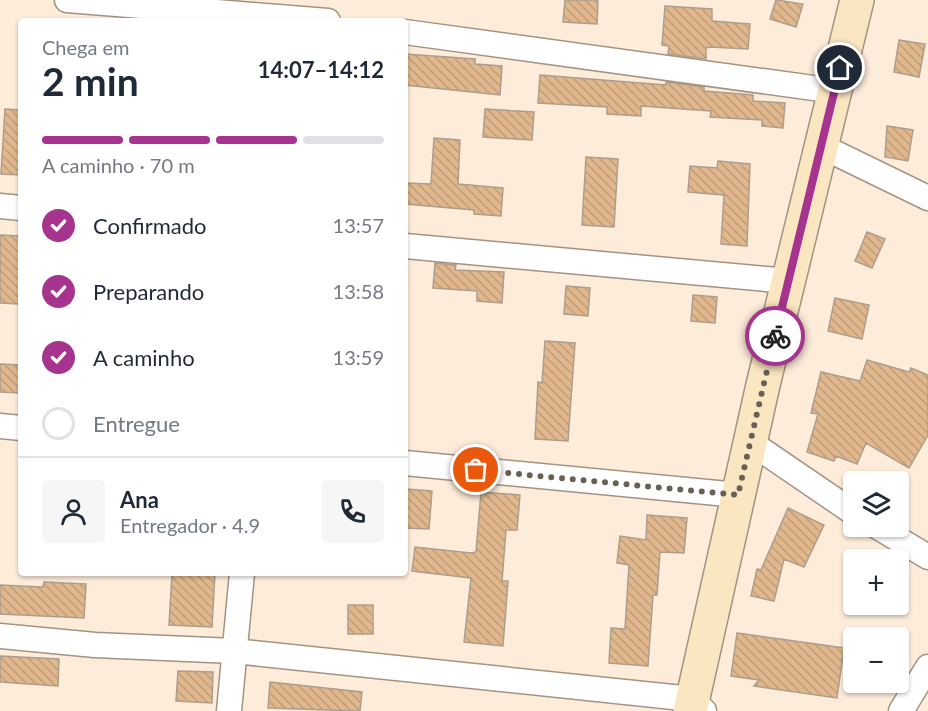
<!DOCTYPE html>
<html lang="pt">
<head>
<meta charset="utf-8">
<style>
  body { margin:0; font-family:Lato,sans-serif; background:#f6f6f7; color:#1f2937; height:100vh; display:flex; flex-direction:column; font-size:22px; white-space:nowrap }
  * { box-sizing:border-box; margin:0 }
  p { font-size:20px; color:#747a83 }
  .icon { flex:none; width:33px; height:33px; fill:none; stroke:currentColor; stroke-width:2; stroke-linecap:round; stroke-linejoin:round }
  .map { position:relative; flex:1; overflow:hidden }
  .sheet { position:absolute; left:18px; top:18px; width:390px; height:558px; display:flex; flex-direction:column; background:#fff; border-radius:6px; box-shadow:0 2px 4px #0004 }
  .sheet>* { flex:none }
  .buttons { position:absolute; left:843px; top:471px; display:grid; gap:12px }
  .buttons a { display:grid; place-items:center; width:66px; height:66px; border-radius:6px; background:#fff; box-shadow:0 2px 4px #0004; font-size:30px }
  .pin { position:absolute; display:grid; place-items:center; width:51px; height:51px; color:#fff; margin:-26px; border:3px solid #fff; border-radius:50%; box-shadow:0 2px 6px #0007 }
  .courier { position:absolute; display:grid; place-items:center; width:60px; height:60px; margin:-30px; border:4px solid #a6348f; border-radius:50%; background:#fff; color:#222; box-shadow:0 2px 8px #0007 }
  .summary em { font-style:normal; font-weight:700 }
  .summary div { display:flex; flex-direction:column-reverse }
  .summary { display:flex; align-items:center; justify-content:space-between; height:102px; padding:0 24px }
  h1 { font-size:39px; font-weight:700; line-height:45px }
  .bar { display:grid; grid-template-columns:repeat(4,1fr); gap:9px 6px; align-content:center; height:72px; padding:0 24px }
  .bar i { height:8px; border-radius:4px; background:#e0e1e3 }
  .bar .on { background:#a6348f }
  .bar p { grid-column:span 4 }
  .line { display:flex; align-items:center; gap:15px; padding:0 24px; border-top:2px solid #e0e1e3 }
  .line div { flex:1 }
  .round { display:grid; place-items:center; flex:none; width:63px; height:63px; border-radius:6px; background:#f6f6f7 }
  ol { padding:0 24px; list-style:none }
  li { display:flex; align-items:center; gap:18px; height:66px }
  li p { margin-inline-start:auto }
  li .icon { padding:6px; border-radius:50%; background:#a6348f; color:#fff; stroke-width:4 }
  li:last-child { color:#747a83 }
  li i { width:33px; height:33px; border:3px solid #e0e1e3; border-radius:50% }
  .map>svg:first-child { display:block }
</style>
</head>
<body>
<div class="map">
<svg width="928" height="711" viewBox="0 0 928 711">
  <defs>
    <pattern id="building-back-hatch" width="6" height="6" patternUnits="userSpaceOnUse" patternTransform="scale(1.5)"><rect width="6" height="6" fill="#e1b88d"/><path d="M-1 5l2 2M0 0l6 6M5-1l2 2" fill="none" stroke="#c09d78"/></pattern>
  </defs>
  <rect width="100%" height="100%" fill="#fdecda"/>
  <path fill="url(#building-back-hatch)" stroke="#ad9d8d" stroke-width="1.5" d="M 565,0 L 598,0 L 597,24 L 563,22 Z
    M 776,0 L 803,4 L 796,27 L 770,19 Z
    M 665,6 L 712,9 L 712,21 L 750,24 L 748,49 L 710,47 L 706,48 L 706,59 L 668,54 L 669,46 L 662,45 Z
    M 899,40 L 925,44 L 919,77 L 894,72 Z
    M 405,54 L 475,59 L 475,64 L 502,66 L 500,95 L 405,85 Z
    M 540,75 L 666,85 L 666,82 L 704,87 L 704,91 L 753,95 L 753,101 L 785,103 L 783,128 L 762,126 L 762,120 L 710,117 L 711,111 L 641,106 L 641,116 L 607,114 L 607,107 L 538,103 Z
    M 5,109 L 21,110 L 21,175 L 1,174 Z
    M 485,109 L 534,112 L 532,140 L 483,137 Z
    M 887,126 L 913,130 L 908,161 L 885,157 Z
    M 434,138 L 460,140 L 458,184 L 503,188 L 501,216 L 474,214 L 474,210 L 405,204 L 405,183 L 431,184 Z
    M 586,157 L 618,159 L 614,227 L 582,225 Z
    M 718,161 L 750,164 L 747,246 L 721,244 L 724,195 L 688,192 L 690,166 L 717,168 Z
    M 867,232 L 885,239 L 872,268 L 855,261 Z
    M 0,235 L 21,236 L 19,304 L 0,303 Z
    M 435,263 L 456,265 L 455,270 L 504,272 L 502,303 L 477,301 L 477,291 L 433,288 Z
    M 566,286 L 590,288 L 588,316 L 564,314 Z
    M 693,295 L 717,297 L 715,323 L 691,321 Z
    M 835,298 L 869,305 L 862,339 L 828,331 Z
    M 545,341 L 575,343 L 568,441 L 535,439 L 538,382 L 542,383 Z
    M 867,360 L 909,372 L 911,368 L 928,375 L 928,435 L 909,468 L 866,443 L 857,464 L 836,456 L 834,461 L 807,452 L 818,414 L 811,413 L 821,372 L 860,381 Z
    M 0,364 L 21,365 L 21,393 L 0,392 Z
    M 406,489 L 432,491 L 429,529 L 405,528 Z
    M 481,492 L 520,495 L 517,530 L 506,530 L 502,581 L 508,581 L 503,646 L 464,642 L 471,578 L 412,571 L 415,547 L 471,553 L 476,552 Z
    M 788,508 L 824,525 L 804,567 L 784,559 L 774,601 L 751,596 L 757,569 L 761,570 Z
    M 647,515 L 687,518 L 684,553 L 660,552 L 657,595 L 653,595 L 648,666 L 609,663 L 611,628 L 625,629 L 629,565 L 617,563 L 620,536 L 646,540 Z
    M 172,573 L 215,573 L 212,627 L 169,625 Z
    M 44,582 L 86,584 L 84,618 L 0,614 L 0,585 L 43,587 Z
    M 348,605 L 373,605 L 373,634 L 348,634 Z
    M 737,633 L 844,648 L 837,698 L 754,686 L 759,680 L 731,676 Z
    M 0,656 L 59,659 L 58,686 L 0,682 Z
    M 178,671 L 213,672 L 212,703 L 176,701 Z
    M 270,682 L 362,692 L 360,711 L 268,708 Z"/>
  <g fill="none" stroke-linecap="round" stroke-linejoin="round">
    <g stroke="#a39383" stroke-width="27">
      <path id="street" d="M 67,0 L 328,21
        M 405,32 L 835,91
        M 821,146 L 928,198
        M 0,206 L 21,208
        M 405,246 L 788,281
        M 0,426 L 21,428
        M 750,442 L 854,513
        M 405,463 L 738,495
        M 876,526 L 928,557
        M 0,636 L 95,645 L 234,651 L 692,699 L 704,711
        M 229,711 L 242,573
        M 901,711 L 928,667"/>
    </g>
    <g stroke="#a39383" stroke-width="36">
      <path id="secondary" d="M 690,711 L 763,385 L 857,0"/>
    </g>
    <use href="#street" stroke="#fff" stroke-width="24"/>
    <use href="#secondary" stroke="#fae6c0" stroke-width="33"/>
  </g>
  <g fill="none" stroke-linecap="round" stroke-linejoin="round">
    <path stroke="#696055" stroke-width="6" stroke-dasharray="0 10.8" d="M 476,470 L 738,495 L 775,336"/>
    <path stroke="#a6348f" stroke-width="8" d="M 775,336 L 840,68"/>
  </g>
</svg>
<div class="buttons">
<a><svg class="icon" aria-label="layers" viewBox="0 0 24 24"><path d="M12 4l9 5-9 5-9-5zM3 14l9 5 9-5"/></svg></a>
<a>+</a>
<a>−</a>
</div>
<div class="pin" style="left:476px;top:470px;background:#ea580c"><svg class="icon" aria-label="bag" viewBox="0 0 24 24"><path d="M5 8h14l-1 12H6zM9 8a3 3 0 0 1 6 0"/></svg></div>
<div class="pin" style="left:840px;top:68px;background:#1f2937"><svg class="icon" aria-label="home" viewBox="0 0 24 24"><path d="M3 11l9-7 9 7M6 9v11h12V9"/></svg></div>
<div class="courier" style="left:775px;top:336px"><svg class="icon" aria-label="bike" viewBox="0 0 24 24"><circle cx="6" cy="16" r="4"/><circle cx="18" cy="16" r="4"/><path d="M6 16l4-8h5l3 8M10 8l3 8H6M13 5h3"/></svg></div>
<section class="sheet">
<div class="summary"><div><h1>2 min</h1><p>Chega em</p></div><em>14:07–14:12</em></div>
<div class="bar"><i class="on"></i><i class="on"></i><i class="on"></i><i></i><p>A caminho · 70 m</p></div>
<ol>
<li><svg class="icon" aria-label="check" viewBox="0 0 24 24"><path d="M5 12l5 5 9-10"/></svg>Confirmado<p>13:57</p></li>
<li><svg class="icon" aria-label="check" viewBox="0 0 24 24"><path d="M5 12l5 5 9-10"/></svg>Preparando<p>13:58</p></li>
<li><svg class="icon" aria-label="check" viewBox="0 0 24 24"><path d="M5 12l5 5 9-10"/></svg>A caminho<p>13:59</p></li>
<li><i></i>Entregue</li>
</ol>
<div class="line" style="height:108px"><a class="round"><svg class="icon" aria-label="person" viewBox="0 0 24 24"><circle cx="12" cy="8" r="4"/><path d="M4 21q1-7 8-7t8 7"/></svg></a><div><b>Ana</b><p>Entregador · 4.9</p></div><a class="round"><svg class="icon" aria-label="phone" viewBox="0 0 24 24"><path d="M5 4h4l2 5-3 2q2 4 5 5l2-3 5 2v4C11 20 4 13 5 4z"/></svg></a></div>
</section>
</div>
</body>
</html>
